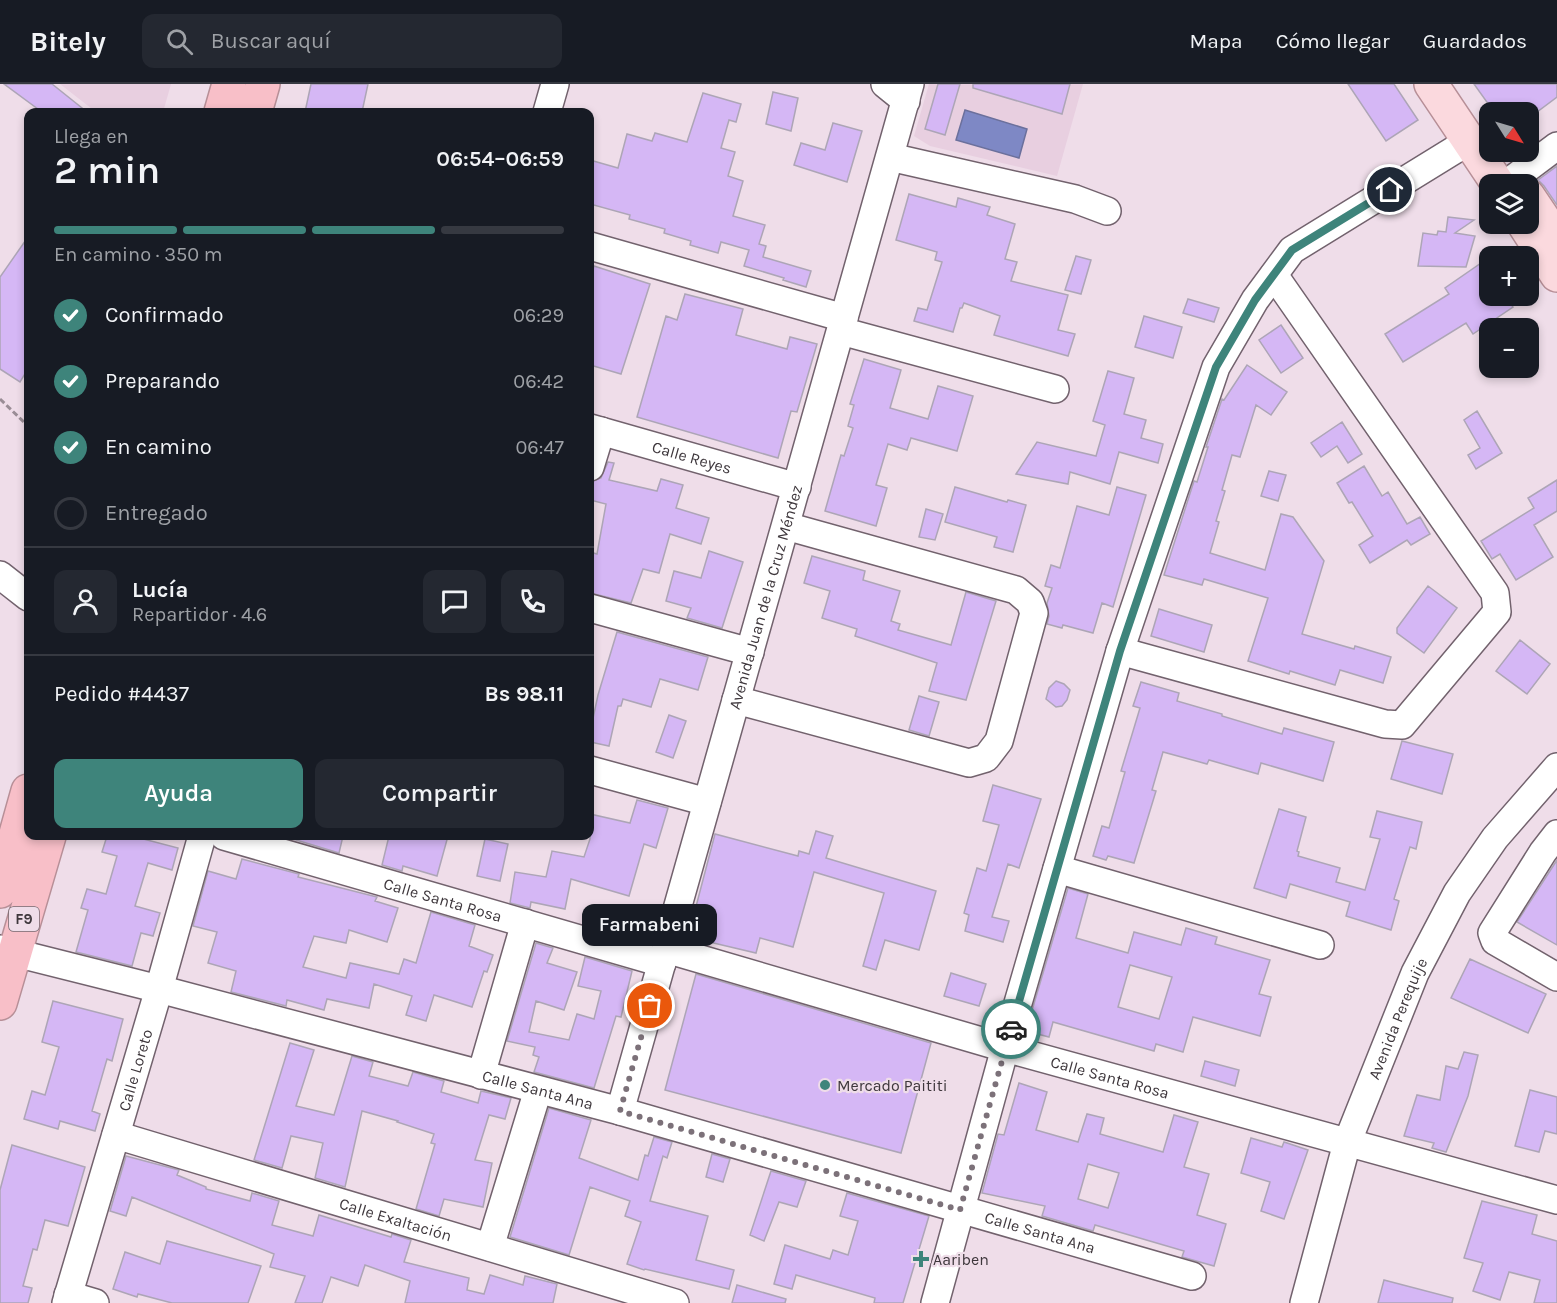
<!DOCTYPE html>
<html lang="es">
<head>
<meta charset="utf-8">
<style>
  body { margin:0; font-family:Karla,sans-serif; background:#242831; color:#f1f3f6; height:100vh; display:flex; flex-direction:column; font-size:22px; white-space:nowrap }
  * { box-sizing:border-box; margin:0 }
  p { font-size:20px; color:#9ea1a6 }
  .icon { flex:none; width:33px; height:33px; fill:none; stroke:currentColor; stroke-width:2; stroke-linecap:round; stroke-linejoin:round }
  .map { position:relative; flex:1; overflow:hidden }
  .details { position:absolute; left:24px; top:24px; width:570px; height:732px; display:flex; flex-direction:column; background:#171b24; border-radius:12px; box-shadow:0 3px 9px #0003 }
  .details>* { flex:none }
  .needle { width:39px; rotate:127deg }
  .buttons { position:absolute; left:1479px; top:18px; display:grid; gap:12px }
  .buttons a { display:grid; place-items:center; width:60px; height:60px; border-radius:12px; background:#171b24; box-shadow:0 3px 9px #0003; font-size:30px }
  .pin { position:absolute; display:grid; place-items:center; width:51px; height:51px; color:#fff; margin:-26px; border:3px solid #fff; border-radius:50%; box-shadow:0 2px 6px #0007 }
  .courier { position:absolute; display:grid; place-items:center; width:60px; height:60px; margin:-30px; border:4px solid #3e847b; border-radius:50%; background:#fff; color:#222; box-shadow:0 2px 8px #0007 }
  .bubble { position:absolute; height:42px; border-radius:12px; background:#171b24; box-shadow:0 3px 9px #0003; font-size:20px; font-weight:600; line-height:42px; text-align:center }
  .summary em { font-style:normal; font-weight:600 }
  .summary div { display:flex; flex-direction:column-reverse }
  .summary { display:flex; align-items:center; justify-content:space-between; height:102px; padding:0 30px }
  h1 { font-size:39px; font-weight:600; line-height:45px }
  .bar { display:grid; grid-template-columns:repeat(4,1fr); gap:9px 6px; align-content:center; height:72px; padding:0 30px }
  .bar i { height:8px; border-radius:4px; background:#363941 }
  .bar .current { background:#3e847b }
  .bar p { grid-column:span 4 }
  .line { display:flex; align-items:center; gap:15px; padding:0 30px; border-top:2px solid #363941 }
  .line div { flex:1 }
  .round { display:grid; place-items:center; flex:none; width:63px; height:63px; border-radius:12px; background:#242831 }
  ol { padding:0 30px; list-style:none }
  li { display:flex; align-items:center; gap:18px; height:66px }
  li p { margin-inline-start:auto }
  li .icon { padding:6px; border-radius:50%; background:#3e847b; color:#fff; stroke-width:4 }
  li:last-child { color:#9ea1a6 }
  li i { width:33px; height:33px; border:3px solid #363941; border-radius:50% }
  .primary-button { display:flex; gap:12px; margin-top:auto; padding:12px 30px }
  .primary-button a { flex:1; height:69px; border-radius:12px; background:#3e847b; color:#fff; font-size:24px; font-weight:600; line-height:69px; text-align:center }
  .primary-button a+a { background:#242831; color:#f1f3f6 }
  header { display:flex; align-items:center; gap:36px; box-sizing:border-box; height:84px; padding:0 30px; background:#171b24; border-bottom:2px solid #363941 }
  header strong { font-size:28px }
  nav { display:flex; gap:33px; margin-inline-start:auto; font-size:21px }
  .search { width:420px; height:54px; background:#242831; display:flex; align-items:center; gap:15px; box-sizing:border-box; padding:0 21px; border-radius:12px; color:#9ea1a6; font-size:22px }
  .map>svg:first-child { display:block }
</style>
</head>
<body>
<header>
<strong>Bitely</strong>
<div class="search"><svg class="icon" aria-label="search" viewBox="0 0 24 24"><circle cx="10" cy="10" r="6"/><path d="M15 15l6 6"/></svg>Buscar aquí</div>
<nav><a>Mapa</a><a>Cómo llegar</a><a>Guardados</a></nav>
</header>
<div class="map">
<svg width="1557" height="1219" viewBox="0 0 1557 1219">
  <rect width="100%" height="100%" fill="#efdde9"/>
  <path fill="#e8cfe0" d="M 60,0 L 171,0 L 163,28 L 96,28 Z
    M 929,0 L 1083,0 L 1057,92 L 930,62 L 914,52 Z"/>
  <path fill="#7e88c5" stroke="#6b709c" stroke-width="1.5" d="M 965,26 L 1027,45 L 1019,74 L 956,56 Z"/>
  <path fill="#d5b7f5" stroke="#ada5b6" stroke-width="1.5" fill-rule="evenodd" d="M 4,0 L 52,0 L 87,28 L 42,28 Z
    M 311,0 L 368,0 L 362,28 L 305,28 Z
    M 938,0 L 960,0 L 945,51 L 925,45 Z
    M 973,0 L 1070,0 L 1062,30 L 973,4 Z
    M 1348,0 L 1394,0 L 1418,36 L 1386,57 Z
    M 1474,0 L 1557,0 L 1557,13 L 1537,28 L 1494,28 Z
    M 773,8 L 798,14 L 791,47 L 766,40 Z
    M 703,9 L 741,20 L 736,38 L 729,36 L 721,64 L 735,68 L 728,92 L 743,97 L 733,132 L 765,141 L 759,160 L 766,162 L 763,173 L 811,187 L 806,203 L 783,196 L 784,194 L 744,182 L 749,166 L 721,158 L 718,169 L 690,161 L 691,157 L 664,149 L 665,145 L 629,135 L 630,131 L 590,120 L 590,76 L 618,84 L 627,50 L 652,57 L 655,49 L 687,58 Z
    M 833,39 L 862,47 L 847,98 L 794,81 L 801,59 L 825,66 Z
    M 1557,82 L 1557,121 L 1544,102 L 1538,96 Z
    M 909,110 L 956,123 L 958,114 L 990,123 L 987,131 L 1015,140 L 1005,175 L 1017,178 L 1011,197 L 1068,211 L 1058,246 L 1075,250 L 1068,272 L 994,251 L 1000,232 L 964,219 L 962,224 L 960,224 L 953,248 L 914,237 L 918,224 L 927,226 L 942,178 L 935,176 L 937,168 L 896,156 Z
    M 1448,133 L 1474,136 L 1455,149 L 1475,152 L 1466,183 L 1418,182 L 1423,149 L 1437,151 L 1438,147 L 1446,148 Z
    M 28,153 L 28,285 L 20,298 L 0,285 L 0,193 Z
    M 1076,172 L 1091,176 L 1081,210 L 1065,206 Z
    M 1484,177 L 1490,185 L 1490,212 L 1505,212 L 1513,223 L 1473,250 L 1466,239 L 1403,278 L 1385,250 L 1449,210 L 1445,204 Z
    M 594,182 L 650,200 L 621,290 L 590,281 L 590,195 Z
    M 685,210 L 743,225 L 736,251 L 787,265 L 790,253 L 817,260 L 797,328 L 791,327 L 778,374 L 637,333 L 666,232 L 677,236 Z
    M 1188,215 L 1219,224 L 1214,238 L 1183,229 Z
    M 1144,232 L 1182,243 L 1173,274 L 1135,263 Z
    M 1281,241 L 1303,274 L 1281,289 L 1259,256 Z
    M 864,275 L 901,286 L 890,324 L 928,335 L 938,302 L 973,312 L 957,367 L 911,354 L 907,366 L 888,360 L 876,401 L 887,404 L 876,442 L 825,427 L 841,371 L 844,372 L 853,344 L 848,342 L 854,321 L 850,320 Z
    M 1247,281 L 1287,308 L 1271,331 L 1256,321 L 1240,373 L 1232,371 L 1222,406 L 1225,407 L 1216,437 L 1219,438 L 1210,469 L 1265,486 L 1281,430 L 1293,433 L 1324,477 L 1302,550 L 1354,565 L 1355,562 L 1391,573 L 1383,599 L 1340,586 L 1335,601 L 1290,587 L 1289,590 L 1248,577 L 1268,514 L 1204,495 L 1202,501 L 1164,491 L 1194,397 L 1197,398 L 1208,363 L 1206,363 L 1222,315 L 1224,316 Z
    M 1108,287 L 1134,294 L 1124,330 L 1146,336 L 1141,354 L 1163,360 L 1158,379 L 1119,368 L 1110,400 L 1070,388 L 1068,400 L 1016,390 L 1037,358 L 1096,372 L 1105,341 L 1093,337 Z
    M 1477,327 L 1502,369 L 1476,385 L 1468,371 L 1480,364 L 1464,336 Z
    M 1342,338 L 1362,370 L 1348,379 L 1337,362 L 1321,373 L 1311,359 Z
    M 608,378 L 614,379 L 609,396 L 657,407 L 661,395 L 683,401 L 676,424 L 709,434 L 701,460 L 670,450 L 659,489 L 643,485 L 631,519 L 590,509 L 593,488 L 590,487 L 590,468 L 597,470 L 606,420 L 590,416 L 590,398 L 601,394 Z
    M 1364,382 L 1382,412 L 1388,408 L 1407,440 L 1420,433 L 1430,450 L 1411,461 L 1407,456 L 1370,479 L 1359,461 L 1373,452 L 1352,418 L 1349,419 L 1337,399 Z
    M 1269,387 L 1286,391 L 1278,417 L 1261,412 Z
    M 1557,396 L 1557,427 L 1534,441 L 1553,473 L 1516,496 L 1500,470 L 1492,475 L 1481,457 L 1534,424 L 1528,414 Z
    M 955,403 L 1007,418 L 1008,416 L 1026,421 L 1013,468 L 994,463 L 997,453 L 945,438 Z
    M 1117,403 L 1146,411 L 1113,523 L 1102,519 L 1093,549 L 1063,541 L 1062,544 L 1047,540 L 1049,532 L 1047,519 L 1052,504 L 1045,502 L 1051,481 L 1060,484 L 1077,422 L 1109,431 Z
    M 926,425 L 943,430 L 935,456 L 919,453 Z
    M 709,467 L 743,478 L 722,544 L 687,534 L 691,524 L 666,517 L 674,487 L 701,494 Z
    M 812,472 L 865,487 L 863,496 L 900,507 L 891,537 L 900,540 L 898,546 L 951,561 L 966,508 L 996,517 L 966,616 L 929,607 L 937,579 L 855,552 L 857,545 L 822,534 L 830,507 L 804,499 Z
    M 1428,502 L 1457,524 L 1424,569 L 1397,549 L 1397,544 Z
    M 1159,525 L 1212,541 L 1204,568 L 1151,552 Z
    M 617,548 L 708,573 L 698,606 L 660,595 L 651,623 L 623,615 L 621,622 L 618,622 L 609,662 L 590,658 L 590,648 L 598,611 Z
    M 1520,556 L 1550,580 L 1527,610 L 1496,587 Z
    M 1056,597 L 1064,600 L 1070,606 L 1067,616 L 1062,622 L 1056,623 L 1046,615 L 1049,604 Z
    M 1141,598 L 1179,609 L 1177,617 L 1222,630 L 1222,632 L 1282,650 L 1284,644 L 1334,658 L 1323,697 L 1261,679 L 1258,690 L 1209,676 L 1207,680 L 1163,668 L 1152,706 L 1156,707 L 1134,779 L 1108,772 L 1106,776 L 1093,772 L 1102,742 L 1109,744 L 1125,688 L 1121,687 L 1140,624 L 1133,622 Z
    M 919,612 L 939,618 L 929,652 L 909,646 Z
    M 669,631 L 686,637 L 673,674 L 656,668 Z
    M 1402,657 L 1453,670 L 1442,710 L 1391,695 Z
    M 993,701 L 1041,715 L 1019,784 L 1008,780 L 992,833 L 1009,837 L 1003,858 L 965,847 L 969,831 L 964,829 L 977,784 L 986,787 L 999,741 L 983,737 Z
    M 637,716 L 668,724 L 656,764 L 644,760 L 629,812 L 571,795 L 565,825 L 531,818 L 530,824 L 510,819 L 515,788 L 546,793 L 552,767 L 584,773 L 590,755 L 590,730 L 630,739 Z
    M 1279,725 L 1306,733 L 1297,767 L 1299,768 L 1298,772 L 1340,784 L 1336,798 L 1365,806 L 1380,755 L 1370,753 L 1377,727 L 1422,738 L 1416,765 L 1410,763 L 1394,815 L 1399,817 L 1391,846 L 1346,832 L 1350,818 L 1290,800 L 1286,814 L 1254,804 Z
    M 816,747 L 833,752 L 826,774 L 936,807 L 919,866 L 885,856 L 876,886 L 863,882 L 884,809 L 814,788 L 793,863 L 760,854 L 756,869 L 688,853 L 715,750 L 798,772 L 799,767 L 809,770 Z
    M 107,752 L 132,752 L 178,764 L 172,786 L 148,779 L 135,822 L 160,829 L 153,852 L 141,849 L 132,882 L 76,868 L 88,826 L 81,824 L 87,805 L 106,810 L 117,772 L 102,768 Z
    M 283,752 L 343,752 L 339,769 Z
    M 389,752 L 409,752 L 423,754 L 423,752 L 448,752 L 437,792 L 403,782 L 402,787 L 382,781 Z
    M 485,755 L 508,760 L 500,797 L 477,792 Z
    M 242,775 L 299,790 L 298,793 L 377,813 L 375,817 L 398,824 L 387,858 L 349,846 L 346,859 L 314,852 L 303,883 L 346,894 L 350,879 L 399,890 L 404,875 L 416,879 L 431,828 L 475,841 L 469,862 L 493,871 L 487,888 L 484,887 L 472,923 L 434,911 L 426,937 L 406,931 L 412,912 L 374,900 L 369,924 L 327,915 L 324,926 L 287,916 L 286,922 L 231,908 L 236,887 L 208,879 L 217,848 L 193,842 L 208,787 L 236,795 Z
    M 1557,776 L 1557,861 L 1517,838 Z
    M 1068,804 L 1088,810 L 1076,854 L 1128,869 L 1134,848 L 1181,861 L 1186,844 L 1217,853 L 1215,860 L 1270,876 L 1259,910 L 1271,913 L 1260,952 L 1193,933 L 1183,968 L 1156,960 L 1154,967 L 1053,938 L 1049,953 L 1026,947 ZM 1130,881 L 1172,893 L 1159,935 L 1118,923 Z
    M 536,859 L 553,864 L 547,879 L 577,888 L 564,926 L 536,917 L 529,948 L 569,956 L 577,930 L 594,935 L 601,907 L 578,902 L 585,873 L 632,887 L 621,933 L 616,932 L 594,1004 L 534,988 L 539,973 L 533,971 L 535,963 L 507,957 Z
    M 1470,875 L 1546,910 L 1528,949 L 1451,914 Z
    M 951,889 L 986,900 L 979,922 L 944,912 Z
    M 696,890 L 931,959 L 901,1069 L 665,1006 Z
    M 53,917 L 123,935 L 112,977 L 107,975 L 92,1027 L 100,1030 L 95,1047 L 60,1037 L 58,1045 L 24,1035 L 32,1007 L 45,1011 L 59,963 L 42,958 Z
    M 290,959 L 314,966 L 296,1022 L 334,1031 L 352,972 L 373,978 L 369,992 L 408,1002 L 413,988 L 444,997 L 441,1008 L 478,1019 L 481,1007 L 511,1014 L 505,1035 L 489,1031 L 475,1076 L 492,1079 L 483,1123 L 444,1115 L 439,1132 L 416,1125 L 435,1060 L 431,1059 L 434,1050 L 397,1038 L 398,1037 L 362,1027 L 345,1103 L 315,1094 L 323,1059 L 291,1052 L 282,1084 L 254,1076 Z
    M 1464,968 L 1478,971 L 1468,1012 L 1446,1068 L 1432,1064 L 1434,1059 L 1404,1052 L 1417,1011 L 1440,1016 L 1446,982 L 1458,985 Z
    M 1205,977 L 1239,986 L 1235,1002 L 1201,992 Z
    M 1019,999 L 1047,1008 L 1036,1046 L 1078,1058 L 1087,1030 L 1104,1034 L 1100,1050 L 1163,1068 L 1174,1031 L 1198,1038 L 1184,1083 L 1209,1090 L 1197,1131 L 1226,1140 L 1214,1182 L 1182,1173 L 1184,1167 L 1095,1141 L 1093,1147 L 1042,1132 L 1045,1122 L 982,1109 L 998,1050 L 1004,1051 ZM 1088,1080 L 1119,1089 L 1108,1124 L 1078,1115 Z
    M 1530,1006 L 1557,1013 L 1557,1050 L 1545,1047 L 1539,1068 L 1515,1062 Z
    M 549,1024 L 591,1036 L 579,1074 L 638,1096 L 645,1071 L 648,1072 L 654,1053 L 672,1058 L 667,1074 L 663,1072 L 650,1117 L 708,1132 L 696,1176 L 734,1186 L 729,1205 L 645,1185 L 644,1186 L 627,1180 L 641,1138 L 625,1132 L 630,1117 L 590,1103 L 569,1171 L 510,1153 Z
    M 1251,1054 L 1282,1063 L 1284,1058 L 1308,1066 L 1284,1135 L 1261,1127 L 1270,1098 L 1241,1089 Z
    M 12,1061 L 85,1083 L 68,1142 L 45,1136 L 37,1166 L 33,1165 L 23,1202 L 32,1204 L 28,1219 L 0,1219 L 0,1106 Z
    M 712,1070 L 730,1075 L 723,1098 L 706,1093 Z
    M 126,1072 L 179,1086 L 177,1091 L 206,1103 L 206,1105 L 250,1117 L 252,1109 L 279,1117 L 272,1141 L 313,1152 L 319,1131 L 391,1153 L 392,1150 L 411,1156 L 404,1178 L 469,1194 L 467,1206 L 484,1210 L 490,1191 L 523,1201 L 525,1192 L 557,1200 L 553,1219 L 405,1219 L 410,1197 L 365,1181 L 358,1202 L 331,1193 L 322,1219 L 295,1219 L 305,1192 L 270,1183 L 274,1170 L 132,1113 L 126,1132 L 110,1127 Z
    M 771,1087 L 806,1097 L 797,1123 L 779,1118 L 764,1157 L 750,1151 Z
    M 847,1109 L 929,1132 L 903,1219 L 874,1219 L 875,1214 L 796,1191 L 792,1205 L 774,1200 L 785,1161 L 830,1175 L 833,1166 L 848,1171 L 858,1137 L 840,1132 Z
    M 1482,1117 L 1537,1131 L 1532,1150 L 1557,1157 L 1557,1219 L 1534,1219 L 1540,1196 L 1509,1188 L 1500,1216 L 1473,1207 L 1483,1179 L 1464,1174 Z
    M 167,1157 L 261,1182 L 248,1219 L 172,1219 L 138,1210 L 137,1213 L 113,1205 L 125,1168 L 160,1180 Z
    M 1384,1196 L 1453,1214 L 1452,1219 L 1378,1219 Z
    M 737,1201 L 786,1215 L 785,1219 L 732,1219 Z"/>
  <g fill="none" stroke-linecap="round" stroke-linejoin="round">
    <g stroke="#72626d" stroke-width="30">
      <g id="minor">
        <path d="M 885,0 L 906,17"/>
        <path d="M 547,28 L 555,0"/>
        <path d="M 890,73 L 1075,115 L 1107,127"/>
        <path d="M 1506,100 L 1557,62"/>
        <path d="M 590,162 L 844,234"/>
        <path d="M 841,247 L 1055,305"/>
        <path id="s1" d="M 590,344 L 797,403"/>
        <path d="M 590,383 L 601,347"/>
        <path d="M 0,491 L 28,513"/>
        <path d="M 590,524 L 750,568"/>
        <path d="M 1120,567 L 1385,640 L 1402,641 L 1497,528 L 1495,509 L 1274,191"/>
        <path d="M 736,616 L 969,679 L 986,674 L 999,657 L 1034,529 L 1030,518 L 1016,506 L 786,442"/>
        <path d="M 590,686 L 707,718"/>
        <path d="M 1557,750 L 1543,768 L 1492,849 L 1495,857 L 1557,893"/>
        <path id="s2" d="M 224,752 L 662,879"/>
        <path d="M 1057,785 L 1320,861"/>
        <path id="s3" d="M 0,865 L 159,905 L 620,1027 L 1192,1192"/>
        <path id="s4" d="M 666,865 L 1005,964 L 1557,1116"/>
        <path d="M 481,991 L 525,839"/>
        <path id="s5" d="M 620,1027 L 910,0"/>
        <path id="s6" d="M 116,1051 L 675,1219"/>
        <path d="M 490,1163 L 538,1006"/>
        <path d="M 68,1211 L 95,1219"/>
        <path id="s7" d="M 66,1219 L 159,905 L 202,752"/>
        <path d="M 935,1219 L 1005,964 L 1120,567 L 1216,283 L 1255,216 L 1292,166 L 1469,57"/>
        <path id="s8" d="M 1304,1219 L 1347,1059 L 1415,889 L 1457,809 L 1495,754 L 1557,683"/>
      </g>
    </g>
    <g stroke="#b78f97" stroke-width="36">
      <path id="major" d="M 1431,0 L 1498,100
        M 1528,112 L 1557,155
        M 1524,140 L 1557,191"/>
    </g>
    <g stroke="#b78f97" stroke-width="36">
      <path id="highway" d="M 221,28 L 229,0
        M 255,28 L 263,0
        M 0,807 L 28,707
        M 0,919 L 49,752"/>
    </g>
    <path stroke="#9a8d96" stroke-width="3" stroke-dasharray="6 3" stroke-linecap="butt" d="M 0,315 L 28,342"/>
    <use href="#minor" stroke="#fff" stroke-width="27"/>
    <use href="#major" stroke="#fbd9de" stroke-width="33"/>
    <use href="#highway" stroke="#f8bfc8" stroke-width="33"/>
  </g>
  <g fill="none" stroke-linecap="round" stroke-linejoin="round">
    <path stroke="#7c7179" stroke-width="6" stroke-dasharray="0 10.8" d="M 650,922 L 620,1027 L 960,1126 L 1011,945"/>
    <path stroke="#3e847b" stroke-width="8" d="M 1011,945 L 1120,567 L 1216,283 L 1255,216 L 1292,166 L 1390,106"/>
  </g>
  <g fill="#3e847b" stroke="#efdde9" stroke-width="2">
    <circle cx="825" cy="1001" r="6"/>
    <path d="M918 1166h6v6h6v6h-6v6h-6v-6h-6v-6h6z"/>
  </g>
  <g text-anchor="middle" stroke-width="4.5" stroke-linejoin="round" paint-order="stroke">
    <rect fill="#efdde9" stroke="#736970" stroke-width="1.5" x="9" y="823" width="30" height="24" rx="4.5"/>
    <g font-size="15" font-weight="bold" fill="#3e373c">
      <text x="24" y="840">F9</text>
    </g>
    <g font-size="16" fill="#3e373c" stroke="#efdde9">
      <text dy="6" stroke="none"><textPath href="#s1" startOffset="106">Calle Reyes</textPath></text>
      <text dy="6" stroke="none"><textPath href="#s5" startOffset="534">Avenida Juan de la Cruz Méndez</textPath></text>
      <text dy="6" stroke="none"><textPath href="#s2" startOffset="228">Calle Santa Rosa</textPath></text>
      <text dy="6" stroke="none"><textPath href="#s8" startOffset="300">Avenida Perequije</textPath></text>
      <text dy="6" stroke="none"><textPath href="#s7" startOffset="243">Calle Loreto</textPath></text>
      <text dy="6" stroke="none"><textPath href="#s4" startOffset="462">Calle Santa Rosa</textPath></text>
      <text dy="6" stroke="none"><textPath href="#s3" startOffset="556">Calle Santa Ana</textPath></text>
      <text dy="6" stroke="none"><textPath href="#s6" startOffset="292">Calle Exaltación</textPath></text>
      <text dy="6" stroke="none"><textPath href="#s3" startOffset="1078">Calle Santa Ana</textPath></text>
    </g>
    <g font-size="16" fill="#3e373c" stroke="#efdde9" text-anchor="start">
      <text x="837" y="1007">Mercado Paititi</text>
      <text x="933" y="1181">Aariben</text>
    </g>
  </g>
</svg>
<div class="buttons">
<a><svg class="needle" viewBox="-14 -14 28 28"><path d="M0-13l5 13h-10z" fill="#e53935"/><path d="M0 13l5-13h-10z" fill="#9ea1a6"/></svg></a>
<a><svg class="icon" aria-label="layers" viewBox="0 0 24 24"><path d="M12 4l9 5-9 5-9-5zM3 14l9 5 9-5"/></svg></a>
<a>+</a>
<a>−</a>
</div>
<div class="pin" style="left:650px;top:922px;background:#ea580c"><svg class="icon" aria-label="bag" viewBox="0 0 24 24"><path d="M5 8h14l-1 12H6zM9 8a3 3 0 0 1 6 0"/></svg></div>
<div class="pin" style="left:1390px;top:106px;background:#1f2937"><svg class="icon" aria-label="home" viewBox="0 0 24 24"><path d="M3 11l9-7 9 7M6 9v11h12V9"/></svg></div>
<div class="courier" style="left:1011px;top:945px"><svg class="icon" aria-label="car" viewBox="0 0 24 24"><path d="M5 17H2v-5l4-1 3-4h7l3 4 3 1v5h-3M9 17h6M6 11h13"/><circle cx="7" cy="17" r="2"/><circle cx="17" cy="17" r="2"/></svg></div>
<div class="bubble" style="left:582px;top:820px;width:135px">Farmabeni</div>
<section class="details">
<div class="summary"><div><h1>2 min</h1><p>Llega en</p></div><em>06:54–06:59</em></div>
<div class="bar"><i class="current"></i><i class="current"></i><i class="current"></i><i></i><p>En camino · 350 m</p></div>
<ol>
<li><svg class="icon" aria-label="check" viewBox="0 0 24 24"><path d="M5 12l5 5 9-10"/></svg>Confirmado<p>06:29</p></li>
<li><svg class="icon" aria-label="check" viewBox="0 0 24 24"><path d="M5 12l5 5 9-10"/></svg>Preparando<p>06:42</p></li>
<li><svg class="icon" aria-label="check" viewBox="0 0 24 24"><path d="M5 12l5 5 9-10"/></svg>En camino<p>06:47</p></li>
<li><i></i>Entregado</li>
</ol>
<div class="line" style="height:108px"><a class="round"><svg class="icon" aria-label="person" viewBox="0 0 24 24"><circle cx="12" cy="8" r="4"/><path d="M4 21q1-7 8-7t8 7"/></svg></a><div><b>Lucía</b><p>Repartidor · 4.6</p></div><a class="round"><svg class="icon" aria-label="chat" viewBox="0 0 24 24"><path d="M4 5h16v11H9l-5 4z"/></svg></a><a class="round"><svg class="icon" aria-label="phone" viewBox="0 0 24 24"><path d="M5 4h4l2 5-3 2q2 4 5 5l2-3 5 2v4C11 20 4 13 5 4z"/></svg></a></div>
<div class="line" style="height:78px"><div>Pedido #4437</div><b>Bs 98.11</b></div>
<div class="primary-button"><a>Ayuda</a><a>Compartir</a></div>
</section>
</div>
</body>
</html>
